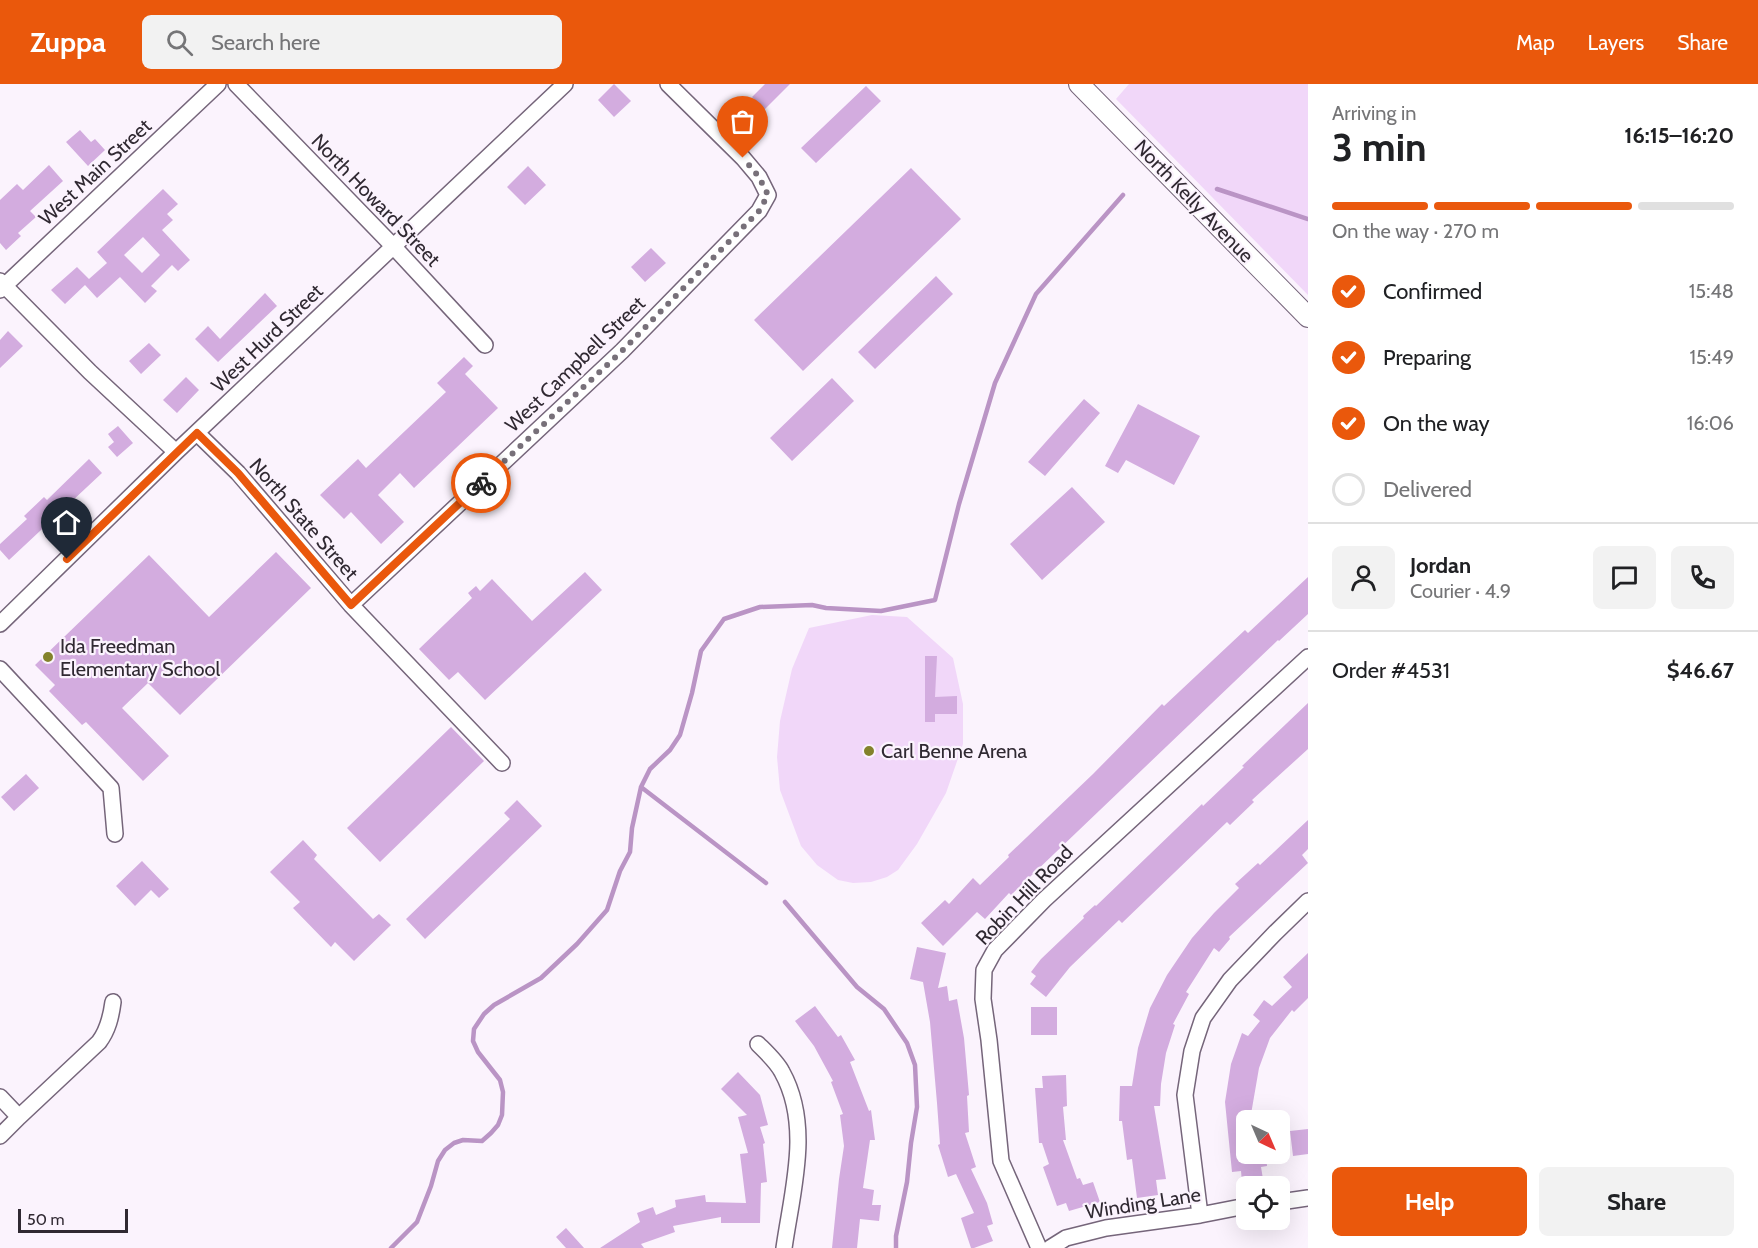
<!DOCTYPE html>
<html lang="en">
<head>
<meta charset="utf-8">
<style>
  body { margin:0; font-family:Cabin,sans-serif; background:#f2f2f2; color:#202124; height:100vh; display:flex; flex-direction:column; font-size:22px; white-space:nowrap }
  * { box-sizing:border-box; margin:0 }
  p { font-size:20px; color:#757577 }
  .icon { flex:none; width:33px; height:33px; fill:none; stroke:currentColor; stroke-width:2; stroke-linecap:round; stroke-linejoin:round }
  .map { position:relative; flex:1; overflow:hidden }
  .panel { display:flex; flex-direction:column; background:#fff; width:450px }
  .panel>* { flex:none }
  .needle { width:39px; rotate:136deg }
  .controls { position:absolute; left:1236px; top:1026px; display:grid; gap:12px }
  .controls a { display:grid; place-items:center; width:54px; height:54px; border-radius:9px; background:#fff; box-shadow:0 6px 24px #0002; font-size:30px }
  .scale { position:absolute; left:18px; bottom:15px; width:110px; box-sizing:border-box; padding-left:6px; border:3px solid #302932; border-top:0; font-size:16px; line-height:21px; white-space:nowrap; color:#302932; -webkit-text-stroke:4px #fbf3fd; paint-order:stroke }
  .pin { position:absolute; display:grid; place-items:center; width:51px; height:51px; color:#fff; margin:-62px -26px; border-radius:50% 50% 50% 0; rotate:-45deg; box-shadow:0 0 6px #0007 }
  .pin .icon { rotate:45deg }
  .courier { position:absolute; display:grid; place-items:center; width:60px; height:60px; margin:-30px; border:4px solid #ea580c; border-radius:50%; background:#fff; color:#222; box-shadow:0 2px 8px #0007 }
  .head em { font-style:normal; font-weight:700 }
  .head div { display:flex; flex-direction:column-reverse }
  .head { display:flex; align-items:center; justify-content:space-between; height:102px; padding:0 24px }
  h1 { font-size:39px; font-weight:700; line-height:45px }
  .bar { display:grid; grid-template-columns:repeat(4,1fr); gap:9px 6px; align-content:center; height:72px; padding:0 24px }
  .bar i { height:8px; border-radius:4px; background:#e0e0e0 }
  .bar .selected { background:#ea580c }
  .bar p { grid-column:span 4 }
  .line { display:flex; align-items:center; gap:15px; padding:0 24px; border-top:2px solid #e0e0e0 }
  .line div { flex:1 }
  .round { display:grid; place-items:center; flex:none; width:63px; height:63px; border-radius:9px; background:#f2f2f2 }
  ol { padding:0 24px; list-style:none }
  li { display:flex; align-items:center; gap:18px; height:66px }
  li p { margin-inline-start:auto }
  li .icon { padding:6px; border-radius:50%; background:#ea580c; color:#fff; stroke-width:4 }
  li:last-child { color:#757577 }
  li i { width:33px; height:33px; border:3px solid #e0e0e0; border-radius:50% }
  .action { display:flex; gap:12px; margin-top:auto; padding:12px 24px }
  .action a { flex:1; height:69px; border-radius:9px; background:#ea580c; color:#fff; font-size:24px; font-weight:700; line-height:69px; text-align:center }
  .action a+a { background:#f2f2f2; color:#202124 }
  header { display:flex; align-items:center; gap:36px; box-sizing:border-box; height:84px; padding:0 30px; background:#ea580c; color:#fff }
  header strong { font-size:28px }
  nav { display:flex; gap:33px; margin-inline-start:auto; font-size:21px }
  .search { width:420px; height:54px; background:#f2f2f2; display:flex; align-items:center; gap:15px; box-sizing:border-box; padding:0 21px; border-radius:9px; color:#757577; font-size:22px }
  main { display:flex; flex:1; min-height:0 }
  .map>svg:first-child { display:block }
</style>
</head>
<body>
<header>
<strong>Zuppa</strong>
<div class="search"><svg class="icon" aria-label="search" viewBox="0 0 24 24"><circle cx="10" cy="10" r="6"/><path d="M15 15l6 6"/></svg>Search here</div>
<nav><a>Map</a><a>Layers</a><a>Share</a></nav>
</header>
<main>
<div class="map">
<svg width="1308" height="1164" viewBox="0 0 1308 1164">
  <rect width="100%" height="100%" fill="#fbf3fd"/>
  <path fill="#f1d7f9" d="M 1129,0 L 1308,0 L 1308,211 L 1116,15 Z
    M 872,531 L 907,533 L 953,574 L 963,620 L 963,660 L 946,709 L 917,760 L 898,786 L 887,793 L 871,798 L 853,799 L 838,796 L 817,781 L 801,762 L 780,706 L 777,673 L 780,637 L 792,585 L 809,544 Z"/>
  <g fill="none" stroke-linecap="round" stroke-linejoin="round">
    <path stroke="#ba94c5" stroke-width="4.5" d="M 1217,105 L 1308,135
      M 641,703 L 766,799
      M 785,818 L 857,903 L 884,925 L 907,959 L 915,981 L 917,1023 L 911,1059 L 907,1098 L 896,1152 L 896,1164
      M 391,1164 L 417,1138 L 431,1102 L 438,1077 L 445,1066 L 454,1059 L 463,1056 L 482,1057 L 491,1049 L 498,1041 L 502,1031 L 503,1008 L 500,996 L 478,968 L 473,957 L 474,945 L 484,930 L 494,921 L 541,894 L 577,860 L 607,826 L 620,787 L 630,768 L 632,744 L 641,703 L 650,685 L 670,666 L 680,651 L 692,609 L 701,567 L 724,535 L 760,523 L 812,521 L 826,524 L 881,527 L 935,516 L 959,420 L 995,299 L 1036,210 L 1123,111"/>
  </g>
  <path fill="#d3acdf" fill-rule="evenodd" d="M 614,0 L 631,17 L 614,33 L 598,16 Z
    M 765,0 L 790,0 L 764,26 L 752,13 Z
    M 866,2 L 881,17 L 816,79 L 801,64 Z
    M 80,46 L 91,58 L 95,55 L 105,66 L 88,82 L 66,58 Z
    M 49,81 L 63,97 L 30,127 L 36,133 L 18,149 L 21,152 L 6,166 L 0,159 L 0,116 L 17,100 L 23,106 Z
    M 528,82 L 546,101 L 525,121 L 507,103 Z
    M 911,84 L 961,135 L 803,287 L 754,236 Z
    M 163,105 L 178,120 L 167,130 L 173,136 L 162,146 L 190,176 L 178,187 L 172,181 L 151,202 L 157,207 L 145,219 L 120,193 L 97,214 L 85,201 L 65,220 L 51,206 L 77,183 L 89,195 L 107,179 L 97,168 ZM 143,153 L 160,171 L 142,189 L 124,171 Z
    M 651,164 L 666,179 L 645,198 L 631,183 Z
    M 936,192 L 953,210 L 875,285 L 858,268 Z
    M 265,209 L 277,222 L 218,278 L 195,255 L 208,242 L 220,255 Z
    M 8,247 L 23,262 L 0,284 L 0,256 Z
    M 149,259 L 161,271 L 141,290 L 129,277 Z
    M 464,273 L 473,282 L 465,290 L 498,324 L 414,404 L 400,389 L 378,411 L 404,438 L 381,460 L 351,428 L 344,435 L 320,411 L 358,375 L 366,384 L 446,308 L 437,299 Z
    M 186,293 L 199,306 L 177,329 L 163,316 Z
    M 832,294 L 854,317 L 792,377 L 770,354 Z
    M 1084,315 L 1100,329 L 1045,392 L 1028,378 Z
    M 1138,320 L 1200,352 L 1174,401 L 1126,376 L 1118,389 L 1105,382 Z
    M 118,342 L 133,359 L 117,373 L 108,363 L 114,358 L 108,350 Z
    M 89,375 L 102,389 L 9,476 L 0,466 L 0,460 L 27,435 L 24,432 L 44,413 L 47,416 Z
    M 1072,403 L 1105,438 L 1042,496 L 1010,460 Z
    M 276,468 L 311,504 L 180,631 L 148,599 L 122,624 L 169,672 L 143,697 L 86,638 L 82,641 L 49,607 L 55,601 L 35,581 L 149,471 L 209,533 Z
    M 585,488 L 602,506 L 485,616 L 458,588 L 449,596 L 419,565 L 472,514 L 468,509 L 476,502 L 480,507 L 492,495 L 532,537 Z
    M 1308,493 L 1308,530 L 1279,557 L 1278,556 L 1011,811 L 1009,809 L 985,835 L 977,828 L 943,862 L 921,839 L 945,816 L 949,820 L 973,794 L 980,801 L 1009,773 L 1008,771 L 1093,690 L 1162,620 L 1164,622 L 1245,546 L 1248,549 Z
    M 925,572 L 937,572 L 935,613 L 957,612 L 957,630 L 935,630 L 935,638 L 925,638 Z
    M 1308,619 L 1308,665 L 1252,716 L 1254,718 L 1230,741 L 1227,738 L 1122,839 L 1119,836 L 1070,883 L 1046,913 L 1030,900 L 1036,892 L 1031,888 L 1041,875 L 1084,834 L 1083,832 L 1095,821 L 1096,822 L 1202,720 L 1203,722 L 1244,683 L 1242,682 Z
    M 451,643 L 484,677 L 380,778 L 347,744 Z
    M 26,690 L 39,704 L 14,727 L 1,713 Z
    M 517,716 L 542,742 L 425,855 L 406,835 L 510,735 L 504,729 Z
    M 1308,736 L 1308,765 L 1302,771 L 1308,779 L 1229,853 L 1230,855 L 1219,868 L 1214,864 L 1186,908 L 1189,910 L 1173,940 L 1175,941 L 1166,969 L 1161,1000 L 1160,1022 L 1154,1022 L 1166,1095 L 1156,1096 L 1158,1111 L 1137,1114 L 1132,1075 L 1127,1076 L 1122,1037 L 1119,1037 L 1120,1002 L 1132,1002 L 1138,964 L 1150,924 L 1167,891 L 1192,854 L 1214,829 L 1239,804 L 1235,800 L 1258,779 L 1260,781 Z
    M 303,756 L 317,771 L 314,775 L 373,835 L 379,830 L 391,841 L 354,877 L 335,858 L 331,863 L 293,824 L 300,818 L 270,788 Z
    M 142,777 L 169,805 L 159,814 L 151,806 L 135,822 L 116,802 Z
    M 917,863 L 946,869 L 938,904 L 947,902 L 949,917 L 957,915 L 964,954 L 969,1011 L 967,1012 L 969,1048 L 965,1049 L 976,1083 L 971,1085 L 987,1119 L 993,1140 L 987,1142 L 993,1157 L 974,1164 L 971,1164 L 961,1134 L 974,1129 L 956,1090 L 948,1093 L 938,1061 L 940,1060 L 937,1019 L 930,938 L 923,898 L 910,895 Z
    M 1308,869 L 1308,914 L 1294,928 L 1292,926 L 1270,954 L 1259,984 L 1250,1036 L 1246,1036 L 1246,1070 L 1266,1070 L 1267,1082 L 1261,1083 L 1263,1095 L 1242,1098 L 1241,1087 L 1232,1088 L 1225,1018 L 1231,980 L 1242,949 L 1248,952 L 1260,937 L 1253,931 L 1264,916 L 1272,922 L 1292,903 L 1283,893 Z
    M 815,922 L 838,953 L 841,951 L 855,976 L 850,978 L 869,1027 L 871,1026 L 875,1056 L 870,1056 L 863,1104 L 874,1106 L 872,1121 L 881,1121 L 879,1137 L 860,1135 L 857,1164 L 832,1164 L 839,1095 L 844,1062 L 840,1031 L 843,1030 L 831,998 L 833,997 L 814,962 L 795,937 Z
    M 1031,923 L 1057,923 L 1057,951 L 1031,951 Z
    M 738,988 L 760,1011 L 768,1041 L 760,1043 L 765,1059 L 763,1060 L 767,1098 L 761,1099 L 760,1139 L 721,1139 L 721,1133 L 673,1142 L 675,1148 L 641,1160 L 644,1164 L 600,1164 L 640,1138 L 637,1129 L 653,1123 L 656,1131 L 676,1123 L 675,1116 L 705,1111 L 706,1118 L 746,1119 L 740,1070 L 748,1069 L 738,1033 L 747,1031 L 721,1005 Z
    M 1066,991 L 1067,1022 L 1063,1023 L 1066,1056 L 1063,1056 L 1077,1095 L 1080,1094 L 1083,1101 L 1093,1098 L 1100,1118 L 1069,1127 L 1066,1119 L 1057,1122 L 1043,1083 L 1049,1080 L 1042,1059 L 1039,1059 L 1035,1004 L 1043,1004 L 1042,992 Z
    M 1308,1045 L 1308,1070 L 1293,1072 L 1290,1047 Z
    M 566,1144 L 584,1164 L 566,1164 L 556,1153 Z"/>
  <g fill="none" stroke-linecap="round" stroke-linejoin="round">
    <g stroke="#75657a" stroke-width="18">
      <path id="minor" d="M 236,0 L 393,162 L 485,261
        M 0,197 L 90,288 L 176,368
        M 0,206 L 218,0
        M 197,349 L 238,389 L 351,521 L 502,679
        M 351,521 L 622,267 L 759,127 L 768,111 L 759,93 L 743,74 L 668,0
        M 0,540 L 176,368 L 565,0
        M 0,585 L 111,704 L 115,750
        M 758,960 C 766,968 777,978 782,988 C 812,1042 792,1107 784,1164
        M 0,1013 L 19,1033 L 99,958 C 108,946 111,933 113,918
        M 0,1052 L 19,1033
        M 1280,1118 L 1308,1114
        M 1200,1131 L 1185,1011 L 1192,967 L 1203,934 L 1230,896 L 1275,849 L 1308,817
        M 1039,1164 L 1001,1077 L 989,956 L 983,915 L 984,886 L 995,866 L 1044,816 L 1308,573
        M 1050,1164 L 1066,1154 L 1106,1144 L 1200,1131 L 1246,1122"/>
    </g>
    <g stroke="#75657a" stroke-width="22">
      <path id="major" d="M 1079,0 L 1308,233"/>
    </g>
    <use href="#minor" stroke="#fff" stroke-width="15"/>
    <use href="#major" stroke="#fff" stroke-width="20"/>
  </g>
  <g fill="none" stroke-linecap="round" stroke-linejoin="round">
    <path stroke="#777079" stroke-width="6" stroke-dasharray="0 10.8" d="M 481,399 L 622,267 L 759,127 L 768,111 L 759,93 L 743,74"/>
    <path stroke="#ea580c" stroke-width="8" d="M 67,475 L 197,349 L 238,389 L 351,521 L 481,399"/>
  </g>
  <g fill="#83822b" stroke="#fbf3fd" stroke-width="2">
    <circle cx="48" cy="573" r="6"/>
    <circle cx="869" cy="667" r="6"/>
  </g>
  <g text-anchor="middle" stroke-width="4.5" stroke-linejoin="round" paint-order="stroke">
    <g font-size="20" fill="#302932" stroke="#fbf3fd">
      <text transform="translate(95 88) rotate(-43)" y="7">West Main Street</text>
      <text transform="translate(376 116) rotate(46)" y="7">North Howard Street</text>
      <text transform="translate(1194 117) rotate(46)" y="7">North Kelly Avenue</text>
      <text transform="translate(267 254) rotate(-44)" y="7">West Hurd Street</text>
      <text transform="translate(575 280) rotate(-44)" y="7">West Campbell Street</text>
      <text transform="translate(304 435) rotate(49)" y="7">North State Street</text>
      <text transform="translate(1024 811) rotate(-46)" y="7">Robin Hill Road</text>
      <text transform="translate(1143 1119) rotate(-9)" y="7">Winding Lane</text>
    </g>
    <g font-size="20" fill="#302932" stroke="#fbf3fd" text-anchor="start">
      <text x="60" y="569">Ida Freedman<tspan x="60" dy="23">Elementary School</tspan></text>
      <text x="881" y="674">Carl Benne Arena</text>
    </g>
  </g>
</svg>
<div class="controls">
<a><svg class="needle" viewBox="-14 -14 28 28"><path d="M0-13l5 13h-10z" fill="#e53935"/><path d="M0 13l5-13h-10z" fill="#757577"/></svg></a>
<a><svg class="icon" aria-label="locate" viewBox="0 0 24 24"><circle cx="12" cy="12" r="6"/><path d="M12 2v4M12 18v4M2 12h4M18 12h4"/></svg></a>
</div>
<div class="scale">50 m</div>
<div class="pin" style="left:743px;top:74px;background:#ea580c"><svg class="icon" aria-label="bag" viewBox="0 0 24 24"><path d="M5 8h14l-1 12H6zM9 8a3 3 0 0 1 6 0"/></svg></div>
<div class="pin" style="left:67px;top:475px;background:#1f2937"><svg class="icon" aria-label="home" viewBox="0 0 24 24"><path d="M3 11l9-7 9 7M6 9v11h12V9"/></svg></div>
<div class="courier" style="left:481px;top:399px"><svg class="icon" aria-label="bike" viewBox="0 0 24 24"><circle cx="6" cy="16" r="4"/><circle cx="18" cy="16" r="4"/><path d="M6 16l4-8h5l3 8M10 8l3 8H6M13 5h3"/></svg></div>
</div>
<section class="panel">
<div class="head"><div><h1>3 min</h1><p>Arriving in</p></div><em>16:15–16:20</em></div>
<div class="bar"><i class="selected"></i><i class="selected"></i><i class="selected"></i><i></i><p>On the way · 270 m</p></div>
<ol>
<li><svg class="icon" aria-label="check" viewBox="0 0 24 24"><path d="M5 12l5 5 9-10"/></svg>Confirmed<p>15:48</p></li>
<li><svg class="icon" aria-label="check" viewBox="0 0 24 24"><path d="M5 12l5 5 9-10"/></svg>Preparing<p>15:49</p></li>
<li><svg class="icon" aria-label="check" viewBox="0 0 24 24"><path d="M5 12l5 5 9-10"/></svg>On the way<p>16:06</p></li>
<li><i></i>Delivered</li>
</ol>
<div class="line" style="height:108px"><a class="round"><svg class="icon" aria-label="person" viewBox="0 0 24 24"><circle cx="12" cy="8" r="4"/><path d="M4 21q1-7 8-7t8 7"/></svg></a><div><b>Jordan</b><p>Courier · 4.9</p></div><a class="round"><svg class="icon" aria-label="chat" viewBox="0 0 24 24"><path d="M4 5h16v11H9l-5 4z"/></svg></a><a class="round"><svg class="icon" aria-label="phone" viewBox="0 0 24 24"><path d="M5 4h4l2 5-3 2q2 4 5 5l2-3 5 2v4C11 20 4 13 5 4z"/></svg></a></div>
<div class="line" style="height:78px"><div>Order #4531</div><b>$46.67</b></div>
<div class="action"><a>Help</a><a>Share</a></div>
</section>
</main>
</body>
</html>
